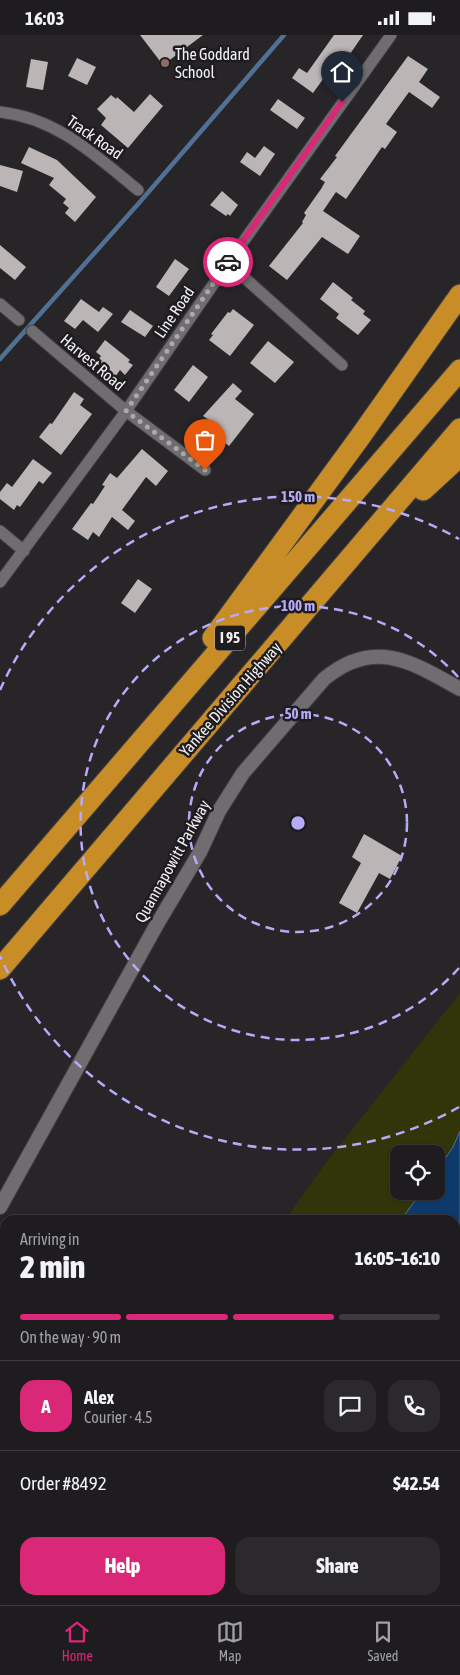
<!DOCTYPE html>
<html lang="en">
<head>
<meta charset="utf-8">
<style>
  body { margin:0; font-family:"Asap Condensed",sans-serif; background:#2b292c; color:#f1f3f6; height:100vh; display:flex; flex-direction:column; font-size:19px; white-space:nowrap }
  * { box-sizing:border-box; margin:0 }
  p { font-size:16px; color:#a1a1a4 }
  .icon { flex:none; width:28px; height:28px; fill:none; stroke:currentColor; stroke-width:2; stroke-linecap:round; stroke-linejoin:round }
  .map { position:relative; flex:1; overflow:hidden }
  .sheet { position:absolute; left:0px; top:1180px; width:460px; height:390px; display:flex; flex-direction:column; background:#1e1c1f; border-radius:15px 15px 0 0; box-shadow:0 1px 4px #0004,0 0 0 1px #3c3a3d }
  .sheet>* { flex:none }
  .tools { position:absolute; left:390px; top:1110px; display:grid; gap:10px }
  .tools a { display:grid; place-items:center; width:55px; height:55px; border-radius:10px; background:#1e1c1f; box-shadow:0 1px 4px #0004,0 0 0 1px #3c3a3d; font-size:25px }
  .pin { position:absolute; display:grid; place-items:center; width:42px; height:42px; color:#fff; margin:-51px -21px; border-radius:50% 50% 50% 0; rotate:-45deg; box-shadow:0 0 5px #0007 }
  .pin .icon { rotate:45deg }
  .courier { position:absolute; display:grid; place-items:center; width:50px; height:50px; margin:-25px; border:4px solid #db2777; border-radius:50%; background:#fff; color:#222; box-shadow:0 1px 6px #0007 }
  .overview em { font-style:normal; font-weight:800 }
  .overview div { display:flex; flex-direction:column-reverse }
  .overview { display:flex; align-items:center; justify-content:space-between; height:85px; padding:0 20px }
  h1 { font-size:32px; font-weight:800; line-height:38px }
  .bar { display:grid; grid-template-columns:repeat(4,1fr); gap:8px 5px; align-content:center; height:60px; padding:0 20px }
  .bar i { height:6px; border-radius:4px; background:#3c3a3d }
  .bar .current { background:#db2777 }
  .bar p { grid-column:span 4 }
  .line { display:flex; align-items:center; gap:12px; padding:0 20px; border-top:1px solid #3c3a3d }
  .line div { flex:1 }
  .round { display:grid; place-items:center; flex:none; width:52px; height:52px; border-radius:15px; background:#2b292c }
  .action { display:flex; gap:10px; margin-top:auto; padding:10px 20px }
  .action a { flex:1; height:58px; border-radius:15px; background:#db2777; color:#fff; font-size:20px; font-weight:800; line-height:58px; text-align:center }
  .action a+a { background:#2b292c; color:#f1f3f6 }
  .status { display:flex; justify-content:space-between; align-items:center; height:35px; padding:0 25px; background:#1e1c1f; direction:ltr }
  .status svg { height:14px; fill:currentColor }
  .dock { display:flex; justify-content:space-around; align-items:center; height:70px; border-top:1px solid #3c3a3d; background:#1e1c1f; font-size:14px; color:#a1a1a4 }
  .dock a { display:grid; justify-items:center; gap:2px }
  .dock .current { color:#db2777 }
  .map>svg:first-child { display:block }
</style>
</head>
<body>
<div class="status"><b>16:03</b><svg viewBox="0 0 49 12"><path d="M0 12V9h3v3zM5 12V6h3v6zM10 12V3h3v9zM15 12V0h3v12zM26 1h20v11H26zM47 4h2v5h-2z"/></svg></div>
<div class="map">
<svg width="460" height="1570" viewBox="0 0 460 1570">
  <rect width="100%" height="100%" fill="#282529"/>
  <path fill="#30360a" d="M 460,958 L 460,1096 L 453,1112 L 436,1137 L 436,1119 L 399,1119 L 399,1156 L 422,1156 L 401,1185 L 285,1185 L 325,1129 Z
    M 0,1351 L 5,1353 L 5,1376 L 0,1374 Z
    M 57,1565 L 106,1565 L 102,1570 L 54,1570 Z"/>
  <path fill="#0d3a6b" stroke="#517194" d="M 460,1096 L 460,1570 L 102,1570 L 106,1565 L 455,1565 L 455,1185 L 401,1185 L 422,1156 L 436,1156 L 436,1137 L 453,1112 Z"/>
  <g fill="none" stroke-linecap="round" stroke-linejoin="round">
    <path stroke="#517194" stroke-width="4.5" d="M 0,324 L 139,168 L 284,0"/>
  </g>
  <path fill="#bbb6b5" d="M 140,0 L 203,0 L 163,30 Z
    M 334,0 L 363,0 L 337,38 L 331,33 L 313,58 L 292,43 L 299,33 L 307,38 Z
    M 408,21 L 428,34 L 419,47 L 440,62 L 432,73 L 409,57 L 386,89 L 397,97 L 385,114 L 382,112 L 346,164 L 336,157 L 323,176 L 360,201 L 348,219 L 322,202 L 287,245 L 269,231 L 303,188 L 302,187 L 306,180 L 304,178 L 321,154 L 325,147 L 320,144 L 337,122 L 335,121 Z
    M 77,23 L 96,32 L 87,50 L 68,41 Z
    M 31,24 L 48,27 L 43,55 L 26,52 Z
    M 150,59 L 163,71 L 128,113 L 101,90 L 106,83 L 97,74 L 111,60 L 116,64 L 117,62 L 134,77 Z
    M 278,64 L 305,83 L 297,94 L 270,75 Z
    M 264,111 L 275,119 L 260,141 L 240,127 L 247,117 L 255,123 Z
    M 29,112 L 57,125 L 96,162 L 75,187 L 65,178 L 69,173 L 63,168 L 66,164 L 49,150 L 54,143 L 21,128 Z
    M 0,130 L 23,136 L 17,157 L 0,151 Z
    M 222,156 L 238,170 L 230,181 L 228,179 L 226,181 L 210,170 Z
    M 0,210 L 26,232 L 15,245 L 0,233 Z
    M 175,224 L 189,234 L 169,261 L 156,252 Z
    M 333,247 L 353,263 L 351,265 L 365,276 L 363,279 L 371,285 L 358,300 L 336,283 L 339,279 L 320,264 Z
    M 81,264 L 99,277 L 103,272 L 113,279 L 98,297 L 83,285 L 75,294 L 64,286 Z
    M 233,274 L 254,290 L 230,321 L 209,305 L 213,300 L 211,299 L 228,277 L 230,278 Z
    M 130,275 L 153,291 L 145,302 L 121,287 Z
    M 105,305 L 130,325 L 128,327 L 133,330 L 125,340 L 120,335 L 115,342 L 97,327 L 101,321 L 96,317 Z
    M 268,306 L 294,327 L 275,348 L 250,328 Z
    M 193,330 L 208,342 L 189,367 L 174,355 Z
    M 233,348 L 242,356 L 235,364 L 254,379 L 229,411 L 215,400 L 221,393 L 203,381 Z
    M 74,357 L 84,364 L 80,370 L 92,379 L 61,420 L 39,402 L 50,388 L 52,389 Z
    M 142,414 L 168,436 L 156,451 L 146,442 L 122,475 L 135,486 L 128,495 L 112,482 L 99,502 L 93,497 L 88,505 L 72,494 L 91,468 L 93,469 L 105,451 L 102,450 L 110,438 L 117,443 Z
    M 33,424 L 52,438 L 43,449 L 39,446 L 20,472 L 17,470 L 14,475 L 0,464 L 0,457 L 7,448 L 12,452 Z
    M 138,544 L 152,554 L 135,578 L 121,568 Z
    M 364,799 L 402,821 L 390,844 L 379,838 L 357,878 L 339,868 L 361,828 L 352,822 Z"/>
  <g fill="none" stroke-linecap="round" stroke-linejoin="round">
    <g stroke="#424043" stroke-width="13">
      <path id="minor" d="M 0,77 C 57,83 96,121 138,155
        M 228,228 L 342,330
        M 0,269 L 19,285
        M 32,296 L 126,376 L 205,435
        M 0,496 L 24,516
        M 0,547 L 126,376 L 228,228 L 391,0"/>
    </g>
    <g stroke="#424043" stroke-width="16">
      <path id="tertiary" d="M 0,1172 L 156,891 L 200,817 L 219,776 L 243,738 L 324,644 C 374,602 412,627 460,654
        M 0,1286 L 5,1288
        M 69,1570 L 72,1565"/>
    </g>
    <g stroke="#424043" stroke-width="23">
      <path id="motorway" d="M 423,455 L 460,421
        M 213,603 L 360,402 L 460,260
        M 0,870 L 460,335
        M 0,934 L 460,394"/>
    </g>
    <use href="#minor" stroke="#6f6d70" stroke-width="11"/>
    <use href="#tertiary" stroke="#6f6d70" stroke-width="14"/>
    <use href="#motorway" stroke="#c88d27" stroke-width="21"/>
  </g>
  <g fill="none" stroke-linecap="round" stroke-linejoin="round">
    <path stroke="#aba9ac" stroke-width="5" stroke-dasharray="0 9" d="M 205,435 L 126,376 L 228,227"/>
    <path stroke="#db2777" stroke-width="6" d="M 228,227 L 342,67"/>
  </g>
  <g fill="none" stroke="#b6abf8" stroke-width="2.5" stroke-dasharray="9 6">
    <circle cx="298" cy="788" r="109"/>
    <path d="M459 933A217 217 0 1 1 459 643"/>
    <path d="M459 1072A326 326 0 0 1 0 921M0 655A326 326 0 0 1 459 504"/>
  </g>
  <circle fill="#8d6e63" stroke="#1e1c1f" stroke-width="2" cx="165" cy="28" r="5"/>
  <g text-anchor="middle" stroke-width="5" stroke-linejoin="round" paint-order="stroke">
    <rect fill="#1e1c1f" stroke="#b2b0b3" stroke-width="1" x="215" y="590.5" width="30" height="25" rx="4"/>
    <g font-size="15" font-weight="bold" fill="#f1f0f2">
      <text x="230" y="608">I 95</text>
    </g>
    <g font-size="16" fill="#f1f0f2" stroke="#1e1c1f" text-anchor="start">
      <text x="175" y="25">The Goddard<tspan x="175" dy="18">School</tspan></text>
    </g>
    <g font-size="16" fill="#f1f0f2" stroke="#1e1c1f">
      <text transform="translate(95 102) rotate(35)" y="6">Track Road</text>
      <text transform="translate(174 277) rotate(-56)" y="6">Line Road</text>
      <text transform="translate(93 327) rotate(40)" y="6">Harvest Road</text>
      <text transform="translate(230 664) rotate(-49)" y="6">Yankee Division Highway</text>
      <text transform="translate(172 826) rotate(-61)" y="6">Quannapowitt Parkway</text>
    </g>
  </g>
  <circle cx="298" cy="788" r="8" fill="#b6abf8" stroke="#1e1c1f" stroke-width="2.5"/>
  <g font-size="15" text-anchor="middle" font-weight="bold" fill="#b6abf8" stroke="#1e1c1f" stroke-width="5" stroke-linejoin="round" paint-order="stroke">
    <text x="298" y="467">150 m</text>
    <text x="298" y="576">100 m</text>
    <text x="298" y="684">50 m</text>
  </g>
</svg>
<div class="tools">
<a><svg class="icon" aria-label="locate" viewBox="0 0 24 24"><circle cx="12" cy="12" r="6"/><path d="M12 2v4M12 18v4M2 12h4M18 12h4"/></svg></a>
</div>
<div class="pin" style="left:205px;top:435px;background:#ea580c"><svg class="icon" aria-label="bag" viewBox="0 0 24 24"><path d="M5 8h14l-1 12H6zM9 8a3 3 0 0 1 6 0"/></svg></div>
<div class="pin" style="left:342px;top:67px;background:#1f2937"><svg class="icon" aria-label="home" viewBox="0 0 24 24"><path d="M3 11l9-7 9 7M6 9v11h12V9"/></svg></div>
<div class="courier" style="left:228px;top:227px"><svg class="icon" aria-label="car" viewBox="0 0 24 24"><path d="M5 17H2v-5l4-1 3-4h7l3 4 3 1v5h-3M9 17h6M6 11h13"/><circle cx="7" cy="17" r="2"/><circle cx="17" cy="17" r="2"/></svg></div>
<section class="sheet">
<div class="overview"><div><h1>2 min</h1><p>Arriving in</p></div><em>16:05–16:10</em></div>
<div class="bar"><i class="current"></i><i class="current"></i><i class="current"></i><i></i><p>On the way · 90 m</p></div>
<div class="line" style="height:90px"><b class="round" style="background:#db2777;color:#fff">A</b><div><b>Alex</b><p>Courier · 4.5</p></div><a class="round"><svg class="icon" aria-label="chat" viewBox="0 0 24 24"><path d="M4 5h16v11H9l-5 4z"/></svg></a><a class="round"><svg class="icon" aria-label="phone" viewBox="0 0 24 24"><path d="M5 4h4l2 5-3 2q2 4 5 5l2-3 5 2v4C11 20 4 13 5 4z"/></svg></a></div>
<div class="line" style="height:65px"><div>Order #8492</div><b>$42.54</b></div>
<div class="action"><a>Help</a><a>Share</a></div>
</section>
</div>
<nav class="dock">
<a class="current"><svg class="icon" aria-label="home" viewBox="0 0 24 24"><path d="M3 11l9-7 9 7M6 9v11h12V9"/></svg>Home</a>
<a><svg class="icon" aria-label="map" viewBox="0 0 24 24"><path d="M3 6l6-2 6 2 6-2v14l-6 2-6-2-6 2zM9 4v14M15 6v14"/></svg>Map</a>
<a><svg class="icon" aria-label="saved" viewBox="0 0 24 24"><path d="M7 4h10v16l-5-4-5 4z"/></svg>Saved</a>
</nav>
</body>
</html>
